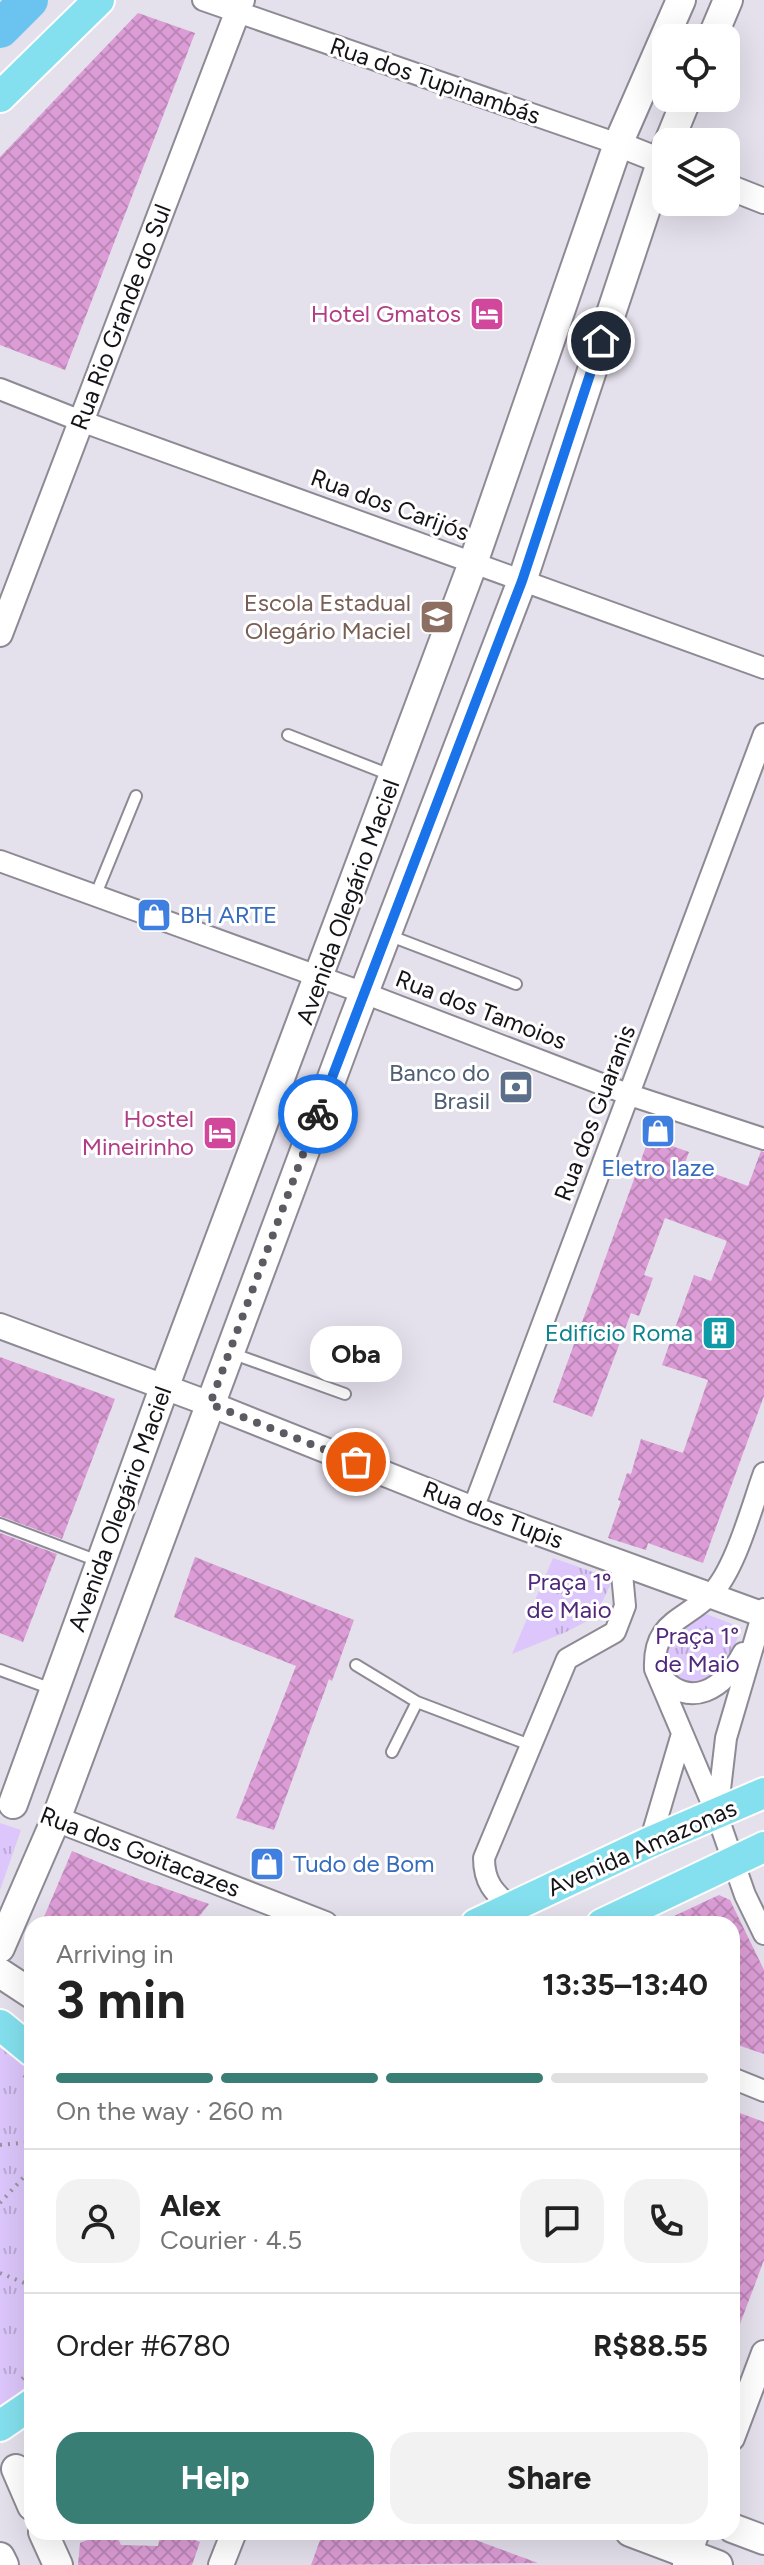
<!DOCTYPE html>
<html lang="en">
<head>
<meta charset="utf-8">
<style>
  body { margin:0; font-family:Figtree,sans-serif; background:#f2f2f2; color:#222; height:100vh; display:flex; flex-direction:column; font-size:30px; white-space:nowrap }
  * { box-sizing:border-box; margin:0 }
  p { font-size:26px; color:#767676 }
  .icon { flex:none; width:44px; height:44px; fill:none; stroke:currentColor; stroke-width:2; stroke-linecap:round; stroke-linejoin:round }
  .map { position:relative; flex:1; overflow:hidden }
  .side { position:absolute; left:24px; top:1916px; width:716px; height:624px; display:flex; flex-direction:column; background:#fff; border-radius:24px; box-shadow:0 8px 32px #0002 }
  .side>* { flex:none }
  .controls { position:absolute; left:652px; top:24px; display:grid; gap:16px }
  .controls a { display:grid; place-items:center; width:88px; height:88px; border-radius:16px; background:#fff; box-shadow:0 8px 32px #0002; font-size:40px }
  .pin { position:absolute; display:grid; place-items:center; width:68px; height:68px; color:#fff; margin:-34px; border:4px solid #fff; border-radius:50%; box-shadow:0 2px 8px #0007 }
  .courier { position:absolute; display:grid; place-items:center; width:80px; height:80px; margin:-40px; border:6px solid #1a73e8; border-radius:50%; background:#fff; color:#222; box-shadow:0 2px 10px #0007 }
  .bubble { position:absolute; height:56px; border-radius:24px; background:#fff; box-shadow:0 8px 32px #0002; font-size:26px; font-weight:700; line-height:56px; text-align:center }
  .overview em { font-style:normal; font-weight:700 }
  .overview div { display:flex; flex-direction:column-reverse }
  .overview { display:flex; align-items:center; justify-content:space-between; height:136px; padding:0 32px }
  h1 { font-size:52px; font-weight:700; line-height:60px }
  .bar { display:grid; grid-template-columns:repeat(4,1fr); gap:12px 8px; align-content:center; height:96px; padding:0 32px }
  .bar i { height:10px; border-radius:6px; background:#e0e0e0 }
  .bar .active { background:#387e75 }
  .bar p { grid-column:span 4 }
  .line { display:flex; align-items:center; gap:20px; padding:0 32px; border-top:2px solid #e0e0e0 }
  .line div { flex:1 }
  .round { display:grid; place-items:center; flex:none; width:84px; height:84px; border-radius:24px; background:#f2f2f2 }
  .button { display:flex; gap:16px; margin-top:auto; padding:16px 32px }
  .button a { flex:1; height:92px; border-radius:24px; background:#387e75; color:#fff; font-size:32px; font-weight:700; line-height:92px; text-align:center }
  .button a+a { background:#f2f2f2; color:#222 }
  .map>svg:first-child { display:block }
</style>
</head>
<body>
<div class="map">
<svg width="764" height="2565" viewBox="0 0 764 2565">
  <defs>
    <pattern id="park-tufts" width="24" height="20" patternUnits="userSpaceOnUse" patternTransform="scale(2)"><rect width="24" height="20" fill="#dcc6fb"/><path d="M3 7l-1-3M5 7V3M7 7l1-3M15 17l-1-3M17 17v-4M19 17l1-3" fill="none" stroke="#bca9d6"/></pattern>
    <pattern id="building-cross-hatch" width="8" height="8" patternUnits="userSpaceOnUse" patternTransform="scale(2)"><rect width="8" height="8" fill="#dc9dd6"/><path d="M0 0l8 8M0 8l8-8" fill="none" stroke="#bc86b7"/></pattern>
  </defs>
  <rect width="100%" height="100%" fill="#e4e0ec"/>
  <path fill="url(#park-tufts)" d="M 553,1558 L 613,1579 L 595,1617 L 566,1632 L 512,1654 Z
    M 701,1612 L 742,1628 C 727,1661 724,1679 684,1685 L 663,1670 L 664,1643 Z
    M 0,1823 L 21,1830 L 0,1890 Z
    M 0,2044 L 32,2070 L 32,2381 L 0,2409 Z"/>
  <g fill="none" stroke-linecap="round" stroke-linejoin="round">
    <path stroke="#6bc4f0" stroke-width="38" d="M 0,29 L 29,0"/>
  </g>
  <path fill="url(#building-cross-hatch)" d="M 138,13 L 195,33 L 65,370 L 0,345 L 0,157 Z
    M 649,1138 L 689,1152 L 685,1163 L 748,1186 L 761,1151 L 764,1152 L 764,1396 L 703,1563 L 648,1543 L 646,1550 L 608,1538 L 621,1501 L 618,1500 L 627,1473 L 631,1474 L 641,1439 L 683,1453 L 708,1380 L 662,1365 L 694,1275 L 711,1281 L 727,1241 L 665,1218 L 644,1275 L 653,1278 L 639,1316 L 631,1313 L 592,1417 L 553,1402 Z
    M 0,1357 L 115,1399 L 62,1539 L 0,1516 Z
    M 0,1533 L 57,1554 L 23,1642 L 0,1633 Z
    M 195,1557 L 354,1620 L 332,1681 L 329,1679 L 274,1830 L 236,1818 L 296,1666 L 174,1617 Z
    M 72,1851 L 136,1878 L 209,1904 L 193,1924 L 41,1924 Z
    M 719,1895 L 730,1900 L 764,1970 L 764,2054 L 732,2043 L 732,1924 L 657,1924 Z
    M 732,2110 L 764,2122 L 764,2260 L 734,2340 Z
    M 107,2532 L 115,2532 L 121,2545 L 158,2546 L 161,2532 L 173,2532 L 200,2542 L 192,2565 L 78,2565 L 80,2543 Z
    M 323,2532 L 454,2532 L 538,2563 L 311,2565 Z"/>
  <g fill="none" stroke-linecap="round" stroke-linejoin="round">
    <g stroke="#8e8a94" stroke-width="14">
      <path id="service" d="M 288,735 L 393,776
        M 96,894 L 136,796
        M 388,935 L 516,984
        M 231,1353 L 345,1394
        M 0,1524 L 98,1561
        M 356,1665 L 417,1702
        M 0,1670 L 52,1689
        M 392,1752 L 417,1702 L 530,1745
        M 565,2532 L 568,2532"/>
    </g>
    <g stroke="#8e8a94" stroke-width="24">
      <path id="minor" d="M 203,0 L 618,144
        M 0,389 L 81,421 L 764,668
        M 0,861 L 364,993 L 630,1095 L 764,1139
        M 764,1473 C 752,1506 735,1571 711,1594 C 683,1622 653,1621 655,1669 L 717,1815 L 745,1895 L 764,1934
        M 473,1509 L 764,734
        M 659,1674 C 689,1712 725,1688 743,1653
        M 717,1815 L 726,1738 L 764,1609
        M 650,1842 L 682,1734
        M 511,1908 C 494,1892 484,1883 484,1858 L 567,1659 L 615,1632 L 625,1606 L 621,1563
        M 732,2078 L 764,2091"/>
    </g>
    <g stroke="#8e8a94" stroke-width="28">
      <path id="tertiary" d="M 618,144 L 666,163
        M 726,186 L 764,201
        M 0,634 L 242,0
        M 0,1326 L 210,1404 L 473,1509 L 764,1615
        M 56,1819 L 325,1924
        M 732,2438 L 764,2353
        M 221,2565 L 234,2532
        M 685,2565 L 697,2532"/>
    </g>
    <g stroke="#8e8a94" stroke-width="32">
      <path id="secondary" d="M 712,38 L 728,0
        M 669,142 L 687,98
        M 13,1804 L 164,1388 L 473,563 L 618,144 L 681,0
        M 0,1948 L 56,1819 L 352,1024 L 522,581 L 666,148
        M 0,1973 L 32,1994
        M 16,2469 L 32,2506
        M 732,2528 L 764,2540
        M 43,2532 L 58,2565
        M 630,2532 L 718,2565
        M 0,2557 L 4,2565"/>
    </g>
    <g stroke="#fff" stroke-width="34">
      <path id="primary" d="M 0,97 L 99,0
        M 476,1924 L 650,1842 L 764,1793
        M 602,1924 L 764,1847
        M 0,2025 L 32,2051
        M 0,2426 L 32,2404"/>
    </g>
    <path stroke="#98959e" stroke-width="4" stroke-dasharray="2 6" stroke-linecap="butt" d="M 24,2075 L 32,2083
      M 0,2145 L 32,2142
      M 0,2203 L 32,2168
      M 0,2273 L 32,2286
      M 22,2379 L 32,2370"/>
    <use href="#service" stroke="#fff" stroke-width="10"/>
    <use href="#minor" stroke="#fff" stroke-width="20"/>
    <use href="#tertiary" stroke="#fff" stroke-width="24"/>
    <use href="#secondary" stroke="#fff" stroke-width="28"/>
    <use href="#primary" stroke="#84e0ee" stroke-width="30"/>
  </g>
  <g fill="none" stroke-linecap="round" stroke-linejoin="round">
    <path stroke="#5d5b62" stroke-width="8" stroke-dasharray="0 14.4" d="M 318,1114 L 210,1404 L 356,1462"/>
    <path stroke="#1a73e8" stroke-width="10" d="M 318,1114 L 522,581 L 601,341"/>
  </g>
  <defs>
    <g id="hotel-square" transform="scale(1.8)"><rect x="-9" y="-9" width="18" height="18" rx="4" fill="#d1479c" stroke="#fff"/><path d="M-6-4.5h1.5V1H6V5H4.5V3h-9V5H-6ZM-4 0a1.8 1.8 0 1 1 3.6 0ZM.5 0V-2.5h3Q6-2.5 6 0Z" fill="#fff"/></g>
    <g id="school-square" transform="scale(1.8)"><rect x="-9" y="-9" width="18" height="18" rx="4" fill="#8d6e63" stroke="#fff"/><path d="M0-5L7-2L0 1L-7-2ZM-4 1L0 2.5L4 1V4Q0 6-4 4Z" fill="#fff"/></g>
    <g id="shop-square" transform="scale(1.8)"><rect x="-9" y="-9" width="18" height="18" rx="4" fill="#3f7fe0" stroke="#fff"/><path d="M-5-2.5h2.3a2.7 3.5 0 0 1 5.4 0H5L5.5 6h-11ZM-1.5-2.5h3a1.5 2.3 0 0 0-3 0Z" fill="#fff"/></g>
    <g id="bank-square" transform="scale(1.8)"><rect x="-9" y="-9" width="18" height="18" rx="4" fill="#5c6f8a" stroke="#fff"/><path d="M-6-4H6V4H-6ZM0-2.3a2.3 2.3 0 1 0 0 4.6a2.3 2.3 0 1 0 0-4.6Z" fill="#fff"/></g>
    <g id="building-square" transform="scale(1.8)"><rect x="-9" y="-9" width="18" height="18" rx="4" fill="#0f9aa8" stroke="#fff"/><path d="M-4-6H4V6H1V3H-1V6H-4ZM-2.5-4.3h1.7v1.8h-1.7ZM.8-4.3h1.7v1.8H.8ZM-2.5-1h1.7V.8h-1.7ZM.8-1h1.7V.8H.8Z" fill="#fff"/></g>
  </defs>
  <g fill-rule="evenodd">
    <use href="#hotel-square" x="487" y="314"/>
    <use href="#school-square" x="437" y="617"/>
    <use href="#shop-square" x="154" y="915"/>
    <use href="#bank-square" x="516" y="1087"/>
    <use href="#shop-square" x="658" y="1131"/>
    <use href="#hotel-square" x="220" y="1133"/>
    <use href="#building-square" x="719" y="1333"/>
    <use href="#shop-square" x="267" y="1864"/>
  </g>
  <g text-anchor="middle" stroke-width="6" stroke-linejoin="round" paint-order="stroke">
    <g font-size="24" fill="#151317" stroke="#fff">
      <text transform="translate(435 81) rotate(19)" y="8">Rua dos Tupinambás</text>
      <text transform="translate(121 317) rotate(-69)" y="8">Rua Rio Grande do Sul</text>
      <text transform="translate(390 505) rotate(20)" y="8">Rua dos Carijós</text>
      <text transform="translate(348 902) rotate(-70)" y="8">Avenida Olegário Maciel</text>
      <text transform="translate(481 1010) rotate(21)" y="8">Rua dos Tamoios</text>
      <text transform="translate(595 1113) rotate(-69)" y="8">Rua dos Guaranis</text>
      <text transform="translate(120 1509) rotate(-70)" y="8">Avenida Olegário Maciel</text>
      <text transform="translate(493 1515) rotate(21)" y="8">Rua dos Tupis</text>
      <text transform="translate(642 1848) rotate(-24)" y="8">Avenida Amazonas</text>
      <text transform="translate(140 1852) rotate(21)" y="8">Rua dos Goitacazes</text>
    </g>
    <g font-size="24" fill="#b23c85" stroke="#fff" text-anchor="end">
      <text x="461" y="322">Hotel Gmatos</text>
      <text x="194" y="1127">Hostel<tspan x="194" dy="28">Mineirinho</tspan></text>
    </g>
    <g font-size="24" fill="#785e54" stroke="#fff" text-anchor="end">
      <text x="411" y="611">Escola Estadual<tspan x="411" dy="28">Olegário Maciel</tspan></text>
    </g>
    <g font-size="24" fill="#366cbe" stroke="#fff" text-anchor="start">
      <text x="180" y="923">BH ARTE</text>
      <text x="658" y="1176" text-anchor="middle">Eletro Iaze</text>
      <text x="293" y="1872">Tudo de Bom</text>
    </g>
    <g font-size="24" fill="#4e5e75" stroke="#fff" text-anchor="end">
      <text x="490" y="1081">Banco do<tspan x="490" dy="28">Brasil</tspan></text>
    </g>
    <g font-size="24" fill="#0d838f" stroke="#fff" text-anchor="end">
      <text x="693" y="1341">Edifício Roma</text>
    </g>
    <g font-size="24" fill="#50277a" stroke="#fff">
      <text x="569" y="1590">Praça 1º<tspan x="569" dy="28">de Maio</tspan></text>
      <text x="697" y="1644">Praça 1°<tspan x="697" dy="28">de Maio</tspan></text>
    </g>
  </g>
</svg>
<div class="controls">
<a><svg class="icon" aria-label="locate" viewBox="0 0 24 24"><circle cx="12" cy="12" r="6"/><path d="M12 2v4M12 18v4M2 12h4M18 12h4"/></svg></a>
<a><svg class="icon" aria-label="layers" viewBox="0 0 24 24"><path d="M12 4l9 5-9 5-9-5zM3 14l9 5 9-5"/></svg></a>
</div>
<div class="pin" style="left:356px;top:1462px;background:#ea580c"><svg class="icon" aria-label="bag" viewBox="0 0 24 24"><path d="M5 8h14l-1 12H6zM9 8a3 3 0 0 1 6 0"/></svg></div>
<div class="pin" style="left:601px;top:341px;background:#1f2937"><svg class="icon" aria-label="home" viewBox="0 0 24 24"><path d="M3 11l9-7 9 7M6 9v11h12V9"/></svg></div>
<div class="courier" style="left:318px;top:1114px"><svg class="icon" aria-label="bike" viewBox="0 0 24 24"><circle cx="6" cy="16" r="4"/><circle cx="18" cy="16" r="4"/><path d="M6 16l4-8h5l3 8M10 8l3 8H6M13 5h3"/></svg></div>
<div class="bubble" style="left:310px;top:1326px;width:92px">Oba</div>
<section class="side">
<div class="overview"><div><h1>3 min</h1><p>Arriving in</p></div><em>13:35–13:40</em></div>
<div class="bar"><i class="active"></i><i class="active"></i><i class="active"></i><i></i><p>On the way · 260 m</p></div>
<div class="line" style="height:144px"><a class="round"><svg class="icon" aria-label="person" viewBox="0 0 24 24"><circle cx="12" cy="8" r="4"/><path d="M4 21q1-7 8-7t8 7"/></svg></a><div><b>Alex</b><p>Courier · 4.5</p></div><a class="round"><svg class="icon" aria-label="chat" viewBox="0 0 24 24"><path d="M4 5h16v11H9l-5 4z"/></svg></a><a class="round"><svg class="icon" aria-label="phone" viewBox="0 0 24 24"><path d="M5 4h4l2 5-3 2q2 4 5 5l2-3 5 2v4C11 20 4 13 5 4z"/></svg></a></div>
<div class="line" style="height:104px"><div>Order #6780</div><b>R$88.55</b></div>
<div class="button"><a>Help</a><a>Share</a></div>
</section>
</div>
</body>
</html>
